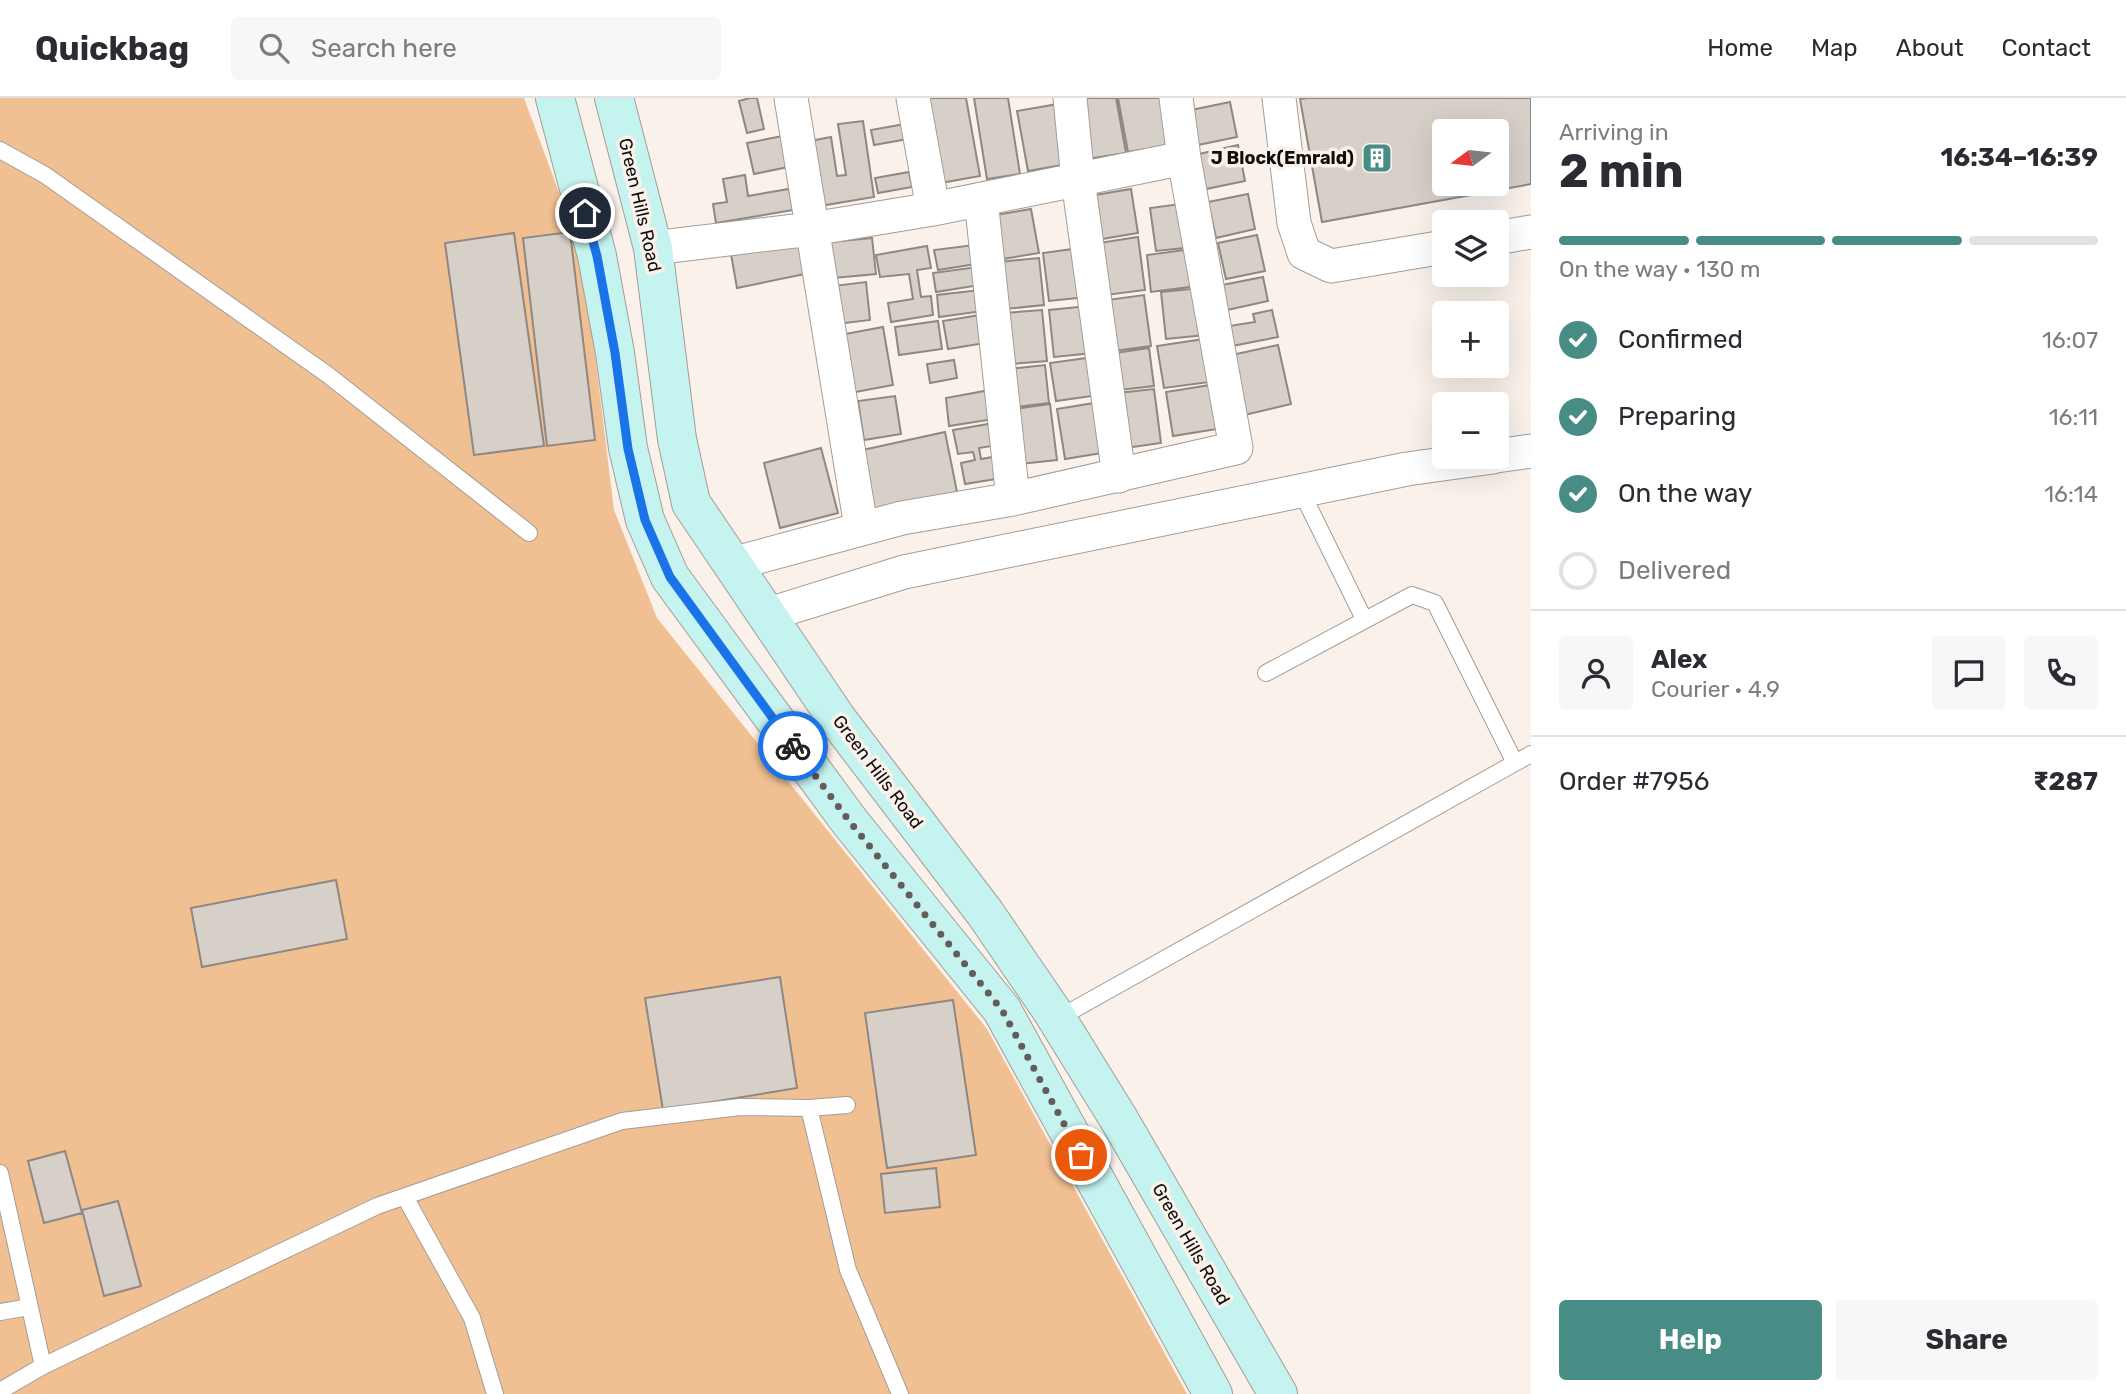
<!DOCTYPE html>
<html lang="en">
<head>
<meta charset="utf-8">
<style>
  body { margin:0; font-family:Rubik,sans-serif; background:#f7f7f7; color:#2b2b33; height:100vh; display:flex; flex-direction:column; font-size:26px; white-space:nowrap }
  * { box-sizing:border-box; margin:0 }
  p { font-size:23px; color:#7c7c81 }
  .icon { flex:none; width:38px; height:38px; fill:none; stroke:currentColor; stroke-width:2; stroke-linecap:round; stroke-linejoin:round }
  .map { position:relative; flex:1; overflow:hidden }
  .drawer { display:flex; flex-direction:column; background:#fff; width:595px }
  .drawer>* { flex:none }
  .needle { width:46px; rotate:255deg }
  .fabs { position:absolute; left:1432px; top:21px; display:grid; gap:14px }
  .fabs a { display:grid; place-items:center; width:77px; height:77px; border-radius:7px; background:#fff; box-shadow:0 7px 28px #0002; font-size:35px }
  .pin { position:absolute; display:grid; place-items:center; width:60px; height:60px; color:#fff; margin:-30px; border:4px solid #fff; border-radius:50%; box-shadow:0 2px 7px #0007 }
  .courier { position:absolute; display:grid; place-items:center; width:70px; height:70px; margin:-35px; border:5px solid #1a73e8; border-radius:50%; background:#fff; color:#222; box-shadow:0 2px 9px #0007 }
  .overview em { font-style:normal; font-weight:700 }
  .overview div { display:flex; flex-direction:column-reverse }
  .overview { display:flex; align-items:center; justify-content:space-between; height:119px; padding:0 28px }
  h1 { font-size:46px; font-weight:700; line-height:52px }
  .bar { display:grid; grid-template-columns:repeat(4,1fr); gap:10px 7px; align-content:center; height:84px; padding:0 28px }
  .bar i { height:9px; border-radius:5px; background:#e1e1e2 }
  .bar .active { background:#478d85 }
  .bar p { grid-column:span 4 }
  .line { display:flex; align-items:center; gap:18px; padding:0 28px; border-top:2px solid #e1e1e2 }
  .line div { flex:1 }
  .round { display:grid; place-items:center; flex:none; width:74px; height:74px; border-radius:7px; background:#f7f7f7 }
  ol { padding:0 28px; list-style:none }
  li { display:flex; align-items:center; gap:21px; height:77px }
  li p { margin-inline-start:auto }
  li .icon { padding:7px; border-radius:50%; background:#478d85; color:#fff; stroke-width:4 }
  li:last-child { color:#7c7c81 }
  li i { width:38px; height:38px; border:4px solid #e1e1e2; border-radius:50% }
  .button { display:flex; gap:14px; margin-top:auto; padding:14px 28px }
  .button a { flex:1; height:80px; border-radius:7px; background:#478d85; color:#fff; font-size:28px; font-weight:700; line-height:80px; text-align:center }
  .button a+a { background:#f7f7f7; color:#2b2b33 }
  header { display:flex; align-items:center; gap:42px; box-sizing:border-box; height:98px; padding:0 35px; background:#fff; border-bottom:2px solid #e1e1e2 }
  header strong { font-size:33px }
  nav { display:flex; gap:38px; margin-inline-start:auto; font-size:24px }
  .search { width:490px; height:63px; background:#f7f7f7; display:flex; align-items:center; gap:18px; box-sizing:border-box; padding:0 24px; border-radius:7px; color:#7c7c81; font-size:26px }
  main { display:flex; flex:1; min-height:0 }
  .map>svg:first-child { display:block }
</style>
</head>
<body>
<header>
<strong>Quickbag</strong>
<div class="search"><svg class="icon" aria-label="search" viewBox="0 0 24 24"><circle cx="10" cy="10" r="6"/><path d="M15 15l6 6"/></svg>Search here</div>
<nav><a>Home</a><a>Map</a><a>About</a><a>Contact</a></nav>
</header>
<main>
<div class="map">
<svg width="1531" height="1296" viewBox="0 0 1531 1296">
  <rect width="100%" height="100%" fill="#f9f1ea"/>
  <path fill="#f1c092" d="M 0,0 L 524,0 L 583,159 L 614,412 L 657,520 L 987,931 L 1187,1296 L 0,1296 Z"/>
  <path fill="#d7d0c9" stroke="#8f8882" stroke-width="2" fill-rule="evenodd" d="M 750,0 L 757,0 L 764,31 L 747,35 L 739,3 Z
    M 924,0 L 966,0 L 980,78 L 935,86 Z
    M 974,0 L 1008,0 L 1020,76 L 987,81 Z
    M 1085,0 L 1116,0 L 1126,55 L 1087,61 Z
    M 1118,0 L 1161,0 L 1170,47 L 1128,54 Z
    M 1307,0 L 1531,0 L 1531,86 L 1322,124 L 1300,1 ZM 1444,33 L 1496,33 L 1496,86 L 1444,86 Z
    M 1230,4 L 1237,39 L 1198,47 L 1191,12 Z
    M 1058,6 L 1068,66 L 1028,73 L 1017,13 Z
    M 863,23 L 874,99 L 814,109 L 810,43 L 831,39 L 837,78 L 846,77 L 838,26 Z
    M 905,26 L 908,41 L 874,47 L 871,32 Z
    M 793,36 L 798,67 L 754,76 L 747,45 Z
    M 1238,47 L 1245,83 L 1206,91 L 1199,56 Z
    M 909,74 L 912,89 L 878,95 L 875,80 Z
    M 745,77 L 748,98 L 789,91 L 793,112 L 716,125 L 713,106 L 727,104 L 723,81 Z
    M 1131,91 L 1138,135 L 1096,142 L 1089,98 Z
    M 1248,96 L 1255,131 L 1216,140 L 1208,104 Z
    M 1188,105 L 1194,149 L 1156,153 L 1150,110 Z
    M 1031,111 L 1039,155 L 997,162 L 989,118 Z
    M 570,134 L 595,342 L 547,348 L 523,140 Z
    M 514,135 L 544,348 L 474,357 L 445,145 Z
    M 1257,137 L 1265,173 L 1226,181 L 1218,145 Z
    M 1138,139 L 1145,192 L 1106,197 L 1099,145 Z
    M 872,140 L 876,176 L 834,180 L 830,144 Z
    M 799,143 L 805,176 L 737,190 L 731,156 Z
    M 974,147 L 976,166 L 938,172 L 934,152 Z
    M 927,148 L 931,170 L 917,172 L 921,199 L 931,198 L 933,217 L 891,224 L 888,205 L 913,201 L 909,176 L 880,179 L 876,157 Z
    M 1080,150 L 1086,199 L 1049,203 L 1043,155 Z
    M 1192,151 L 1197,188 L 1151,194 L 1147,157 Z
    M 1039,160 L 1044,207 L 1005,211 L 999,164 Z
    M 977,169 L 980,187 L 936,194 L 933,175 Z
    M 1263,179 L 1268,203 L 1227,212 L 1222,187 Z
    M 866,184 L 870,222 L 837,226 L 833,188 Z
    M 1201,190 L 1205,237 L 1166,241 L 1161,194 Z
    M 980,192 L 983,213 L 939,219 L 937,197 Z
    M 1144,197 L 1151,248 L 1114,253 L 1107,202 Z
    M 1088,208 L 1093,255 L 1054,259 L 1049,212 Z
    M 1042,212 L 1047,263 L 1009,266 L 1005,215 Z
    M 1272,212 L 1278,239 L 1227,249 L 1223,229 L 1255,224 L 1253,216 Z
    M 980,217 L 985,245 L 948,251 L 943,223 Z
    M 938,223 L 942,251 L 899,257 L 895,229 Z
    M 883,229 L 893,287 L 850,295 L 840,237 Z
    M 1204,241 L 1210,284 L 1164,290 L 1157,248 Z
    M 1278,247 L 1291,306 L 1240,318 L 1227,258 Z
    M 1149,250 L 1154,288 L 1119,292 L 1115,255 Z
    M 1094,259 L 1099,297 L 1056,303 L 1050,265 Z
    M 954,262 L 957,280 L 930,285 L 927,266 Z
    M 1045,267 L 1049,305 L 1015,309 L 1010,271 Z
    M 1210,287 L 1217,331 L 1173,338 L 1166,294 Z
    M 1154,291 L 1161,345 L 1125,350 L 1118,295 Z
    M 990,292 L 994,321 L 949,328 L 946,300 Z
    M 895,298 L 901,336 L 864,342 L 858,303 Z
    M 1100,304 L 1108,354 L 1065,361 L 1057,311 Z
    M 1050,306 L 1057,362 L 1020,366 L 1014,311 Z
    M 994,325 L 998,347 L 979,350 L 981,361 L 998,358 L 1002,380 L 965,386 L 961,365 L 975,362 L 973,354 L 958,356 L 953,332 Z
    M 945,334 L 957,394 L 870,413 L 858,353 Z
    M 821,350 L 838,415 L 780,430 L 764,365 Z
    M 336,782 L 347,841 L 202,869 L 191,810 Z
    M 780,879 L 797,990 L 663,1012 L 645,900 Z
    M 953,902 L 976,1057 L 887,1070 L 865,915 Z
    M 65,1053 L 82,1115 L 44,1125 L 28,1063 Z
    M 936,1070 L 940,1109 L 885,1115 L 881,1076 Z
    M 118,1103 L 141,1188 L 104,1198 L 82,1112 Z"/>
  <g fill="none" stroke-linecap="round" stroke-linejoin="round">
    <g stroke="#a49d97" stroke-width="18">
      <path id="lane" d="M 0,52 L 45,77 L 328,277 L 529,435
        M 1301,393 L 1364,521
        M 1266,575 L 1412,497 L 1435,505 L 1515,665
        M 1057,921 L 1531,656
        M 809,1010 L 848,1172 L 900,1296
        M 0,1075 L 43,1268 L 377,1108 L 622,1023 L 740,1009 L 809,1010 L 847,1007
        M 405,1099 L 472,1220 L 495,1296
        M 0,1214 L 29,1209
        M 0,1293 L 43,1268"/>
    </g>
    <g stroke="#a49d97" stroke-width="35">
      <path id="street" d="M 791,0 L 861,429
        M 913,0 L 933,111
        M 1070,0 L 1078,82 L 1119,378
        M 1279,0 L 1294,125 L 1304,155 L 1331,168 L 1444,149
        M 981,101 L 1013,401
        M 1496,140 L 1531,134
        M 653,150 L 812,131 L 933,111 L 1184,60
        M 1496,358 L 1531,353
        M 732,466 L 902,420 L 1013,401 L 1236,350 L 1184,60 L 1176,0
        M 766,517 L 904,474 L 1407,371 L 1493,359"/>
    </g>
    <g stroke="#a49d97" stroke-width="40">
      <path id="secondary" d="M 555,0 L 597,158 L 615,255 L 628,350 L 645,422 L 670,479 L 850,724 L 1002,912 L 1213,1296
        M 614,0 L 653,150 L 677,341 L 691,405 L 837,621 L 985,815 L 1052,913 L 1120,1023 L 1278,1296"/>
    </g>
    <use href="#lane" stroke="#fff" stroke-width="16"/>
    <use href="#street" stroke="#fff" stroke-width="33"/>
    <use href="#secondary" stroke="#c5f3ef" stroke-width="38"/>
  </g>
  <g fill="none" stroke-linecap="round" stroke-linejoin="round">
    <path stroke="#625d59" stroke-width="7" stroke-dasharray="0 12.6" d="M 793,648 L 850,724 L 1002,912 L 1081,1057"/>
    <path stroke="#1a73e8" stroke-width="9" d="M 585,115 L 597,158 L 615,255 L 628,351 L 645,422 L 670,479 L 793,648"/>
  </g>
  <defs>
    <g id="building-square" transform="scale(1.575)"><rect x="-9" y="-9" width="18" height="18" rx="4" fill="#478d85" stroke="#f9f1ea"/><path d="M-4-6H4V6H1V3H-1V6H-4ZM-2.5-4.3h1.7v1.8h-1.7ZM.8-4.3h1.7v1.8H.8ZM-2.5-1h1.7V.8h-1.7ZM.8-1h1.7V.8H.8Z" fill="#fff"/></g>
  </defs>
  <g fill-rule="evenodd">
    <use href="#building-square" x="1377" y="60"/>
  </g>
  <g text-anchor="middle" stroke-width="7" stroke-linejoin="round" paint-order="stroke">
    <g font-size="18" font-weight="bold" fill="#100d0b" stroke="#f9f1ea" text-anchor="end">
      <text x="1354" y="66">J Block(Emrald)</text>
    </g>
    <g font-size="18" fill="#100d0b" stroke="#f9f1ea">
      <text transform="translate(640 107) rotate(77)" y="6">Green Hills Road</text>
      <text transform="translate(878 674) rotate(53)" y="6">Green Hills Road</text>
      <text transform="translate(1191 1146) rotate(60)" y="6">Green Hills Road</text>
    </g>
  </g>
</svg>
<div class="fabs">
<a><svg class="needle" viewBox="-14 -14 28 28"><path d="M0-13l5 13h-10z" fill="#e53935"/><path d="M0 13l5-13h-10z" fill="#7c7c81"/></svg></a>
<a><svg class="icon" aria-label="layers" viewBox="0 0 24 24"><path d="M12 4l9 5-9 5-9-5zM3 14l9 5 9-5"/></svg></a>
<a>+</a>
<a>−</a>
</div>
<div class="pin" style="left:1081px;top:1057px;background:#ea580c"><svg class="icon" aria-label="bag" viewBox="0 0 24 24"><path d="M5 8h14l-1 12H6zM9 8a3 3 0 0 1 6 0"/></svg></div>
<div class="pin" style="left:585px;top:115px;background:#1f2937"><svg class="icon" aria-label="home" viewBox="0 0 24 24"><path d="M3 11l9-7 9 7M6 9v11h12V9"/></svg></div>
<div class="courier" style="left:793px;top:648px"><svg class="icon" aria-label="bike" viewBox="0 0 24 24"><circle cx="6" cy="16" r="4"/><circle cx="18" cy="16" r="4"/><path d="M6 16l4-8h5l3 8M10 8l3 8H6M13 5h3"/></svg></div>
</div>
<section class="drawer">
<div class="overview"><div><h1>2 min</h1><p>Arriving in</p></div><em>16:34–16:39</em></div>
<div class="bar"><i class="active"></i><i class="active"></i><i class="active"></i><i></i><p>On the way · 130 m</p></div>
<ol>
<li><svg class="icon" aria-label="check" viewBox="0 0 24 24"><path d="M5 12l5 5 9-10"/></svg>Confirmed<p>16:07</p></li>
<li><svg class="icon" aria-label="check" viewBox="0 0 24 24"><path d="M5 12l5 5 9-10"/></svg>Preparing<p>16:11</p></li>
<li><svg class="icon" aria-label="check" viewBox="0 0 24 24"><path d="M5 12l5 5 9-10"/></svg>On the way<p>16:14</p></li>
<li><i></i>Delivered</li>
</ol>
<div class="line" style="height:126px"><a class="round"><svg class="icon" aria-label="person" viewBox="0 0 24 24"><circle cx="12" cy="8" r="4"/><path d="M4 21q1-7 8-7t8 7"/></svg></a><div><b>Alex</b><p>Courier · 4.9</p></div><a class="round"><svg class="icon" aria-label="chat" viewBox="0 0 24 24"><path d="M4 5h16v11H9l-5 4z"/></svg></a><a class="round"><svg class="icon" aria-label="phone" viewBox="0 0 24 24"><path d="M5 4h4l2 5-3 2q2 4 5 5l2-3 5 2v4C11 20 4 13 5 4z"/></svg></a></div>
<div class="line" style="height:91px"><div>Order #7956</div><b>₹287</b></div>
<div class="button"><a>Help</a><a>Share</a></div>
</section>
</main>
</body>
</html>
